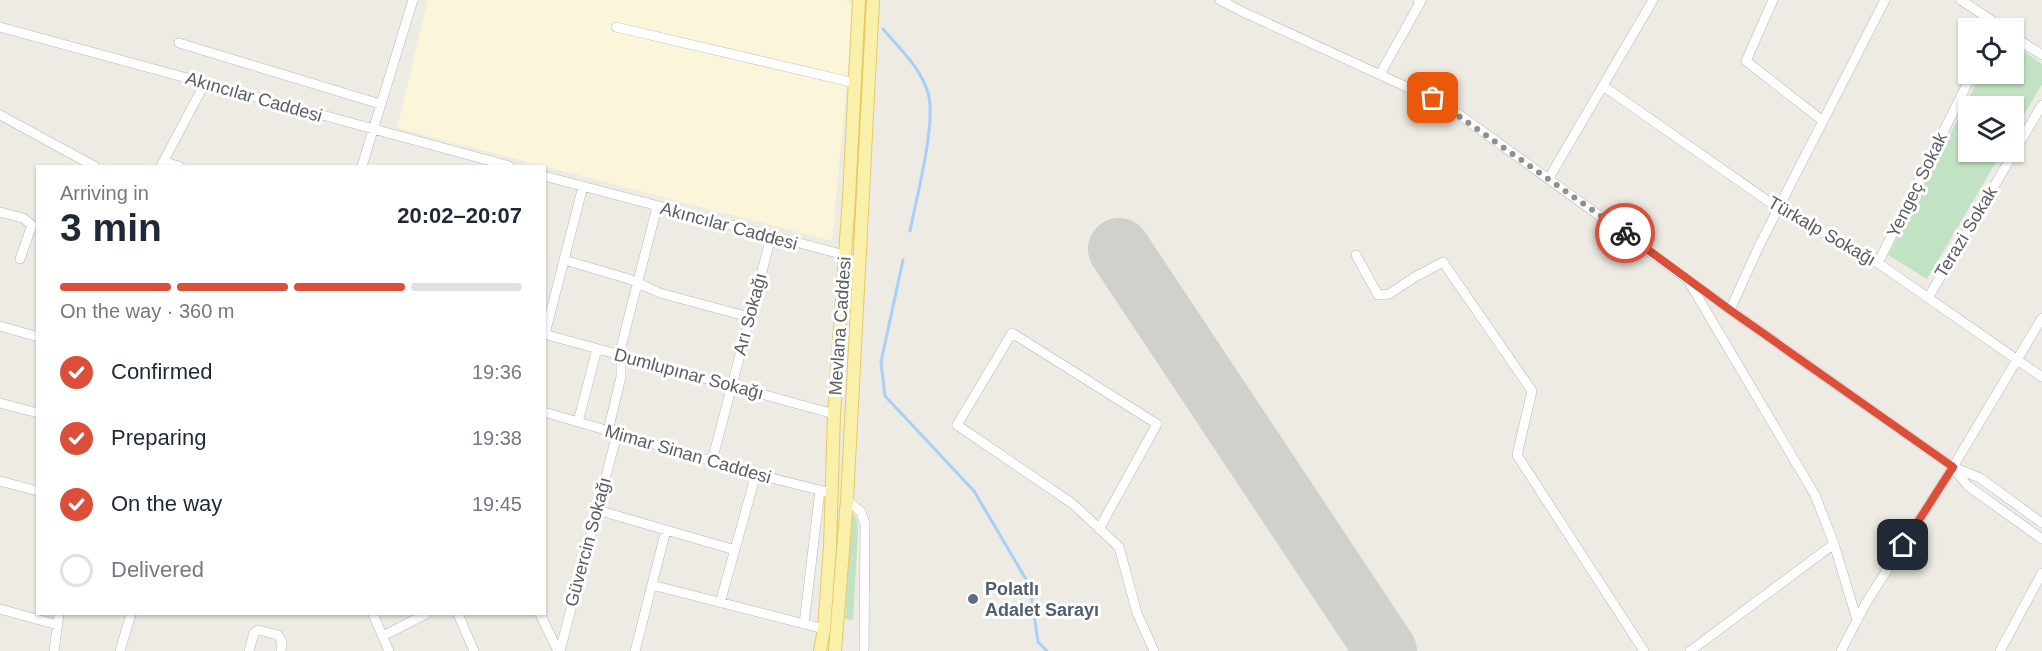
<!DOCTYPE html>
<html lang="en">
<head>
<meta charset="utf-8">
<style>
  body { margin:0; font-family:Helvetica,sans-serif; background:#f2f2f3; color:#1f2937; height:100vh; display:flex; flex-direction:column; font-size:22px; white-space:nowrap }
  * { box-sizing:border-box; margin:0 }
  p { font-size:20px; color:#747a83 }
  .icon { flex:none; width:33px; height:33px; fill:none; stroke:currentColor; stroke-width:2; stroke-linecap:round; stroke-linejoin:round }
  .map { position:relative; flex:1; overflow:hidden }
  .sheet { position:absolute; left:36px; top:165px; width:510px; height:450px; display:flex; flex-direction:column; background:#fff; border-radius:0px; box-shadow:0 2px 4px #0004 }
  .sheet>* { flex:none }
  .controls { position:absolute; left:1958px; top:18px; display:grid; gap:12px }
  .controls a { display:grid; place-items:center; width:66px; height:66px; border-radius:0px; background:#fff; box-shadow:0 2px 4px #0004; font-size:30px }
  .pin { position:absolute; display:grid; place-items:center; width:51px; height:51px; color:#fff; margin:-26px; border-radius:12px; box-shadow:0 3px 9px #0006 }
  .courier { position:absolute; display:grid; place-items:center; width:60px; height:60px; margin:-30px; border:4px solid #dd4e38; border-radius:50%; background:#fff; color:#222; box-shadow:0 2px 8px #0007 }
  .headline em { font-style:normal; font-weight:700 }
  .headline div { display:flex; flex-direction:column-reverse }
  .headline { display:flex; align-items:center; justify-content:space-between; height:102px; padding:0 24px }
  h1 { font-size:39px; font-weight:700; line-height:45px }
  .bar { display:grid; grid-template-columns:repeat(4,1fr); gap:9px 6px; align-content:center; height:72px; padding:0 24px }
  .bar i { height:8px; border-radius:4px; background:#e0e1e3 }
  .bar .on { background:#dd4e38 }
  .bar p { grid-column:span 4 }
  ol { padding:0 24px; list-style:none }
  li { display:flex; align-items:center; gap:18px; height:66px }
  li p { margin-inline-start:auto }
  li .icon { padding:6px; border-radius:50%; background:#dd4e38; color:#fff; stroke-width:4 }
  li:last-child { color:#747a83 }
  li i { width:33px; height:33px; border:3px solid #e0e1e3; border-radius:50% }
  .map>svg:first-child { display:block }
</style>
</head>
<body>
<div class="map">
<svg width="2042" height="651" viewBox="0 0 2042 651">
  <rect width="100%" height="100%" fill="#edebe3"/>
  <path fill="#fbf5d9" d="M 428,0 L 844,0 L 849,2 L 854,7 L 832,241 L 397,128 Z"/>
  <path fill="#c1e3c3" d="M 2013,43 L 2042,64 L 2042,84 L 2013,133 L 2013,106 L 1968,106 L 1968,152 L 2002,152 L 1927,279 L 1888,255 L 1981,74 L 2013,74 Z
    M 852,513 L 857,519 L 858,532 L 853,620 L 845,619 Z"/>
  <g fill="none" stroke-linecap="round" stroke-linejoin="round">
    <path stroke="#a6d0f9" stroke-width="3" d="M 883,29 C 899,48 921,68 928,93 C 937,121 916,200 910,231
      M 903,260 L 881,362 L 885,396 L 974,491 L 1030,586 L 1038,642 L 1047,651"/>
    <path stroke="#d0d0cc" stroke-width="62" d="M 1119,249 L 1386,651"/>
    <g stroke="#b5b8bc" stroke-width="10">
      <path id="minor" d="M 1220,0 L 1243,12 L 1446,105 L 1730,310 L 1953,467 L 1980,478 L 2042,523
        M 1773,0 L 1746,61 L 1823,121
        M 1961,0 L 2003,28
        M 0,27 L 509,166
        M 616,27 L 855,83
        M 2013,36 L 2042,55
        M 179,43 L 380,104
        M 1380,74 L 1421,1 L 1418,0
        M 1603,86 L 1778,208 L 1878,263 L 2042,377
        M 0,115 L 94,166
        M 164,162 L 179,166
        M 161,166 L 205,83
        M 362,166 L 413,0
        M 544,176 L 845,255
        M 1549,178 L 1653,0
        M 0,212 L 23,218 L 32,225 L 20,259
        M 1356,255 L 1378,295 L 1389,294 L 1415,277 L 1443,262 L 1532,391 L 1517,455 L 1530,399
        M 564,260 L 629,279 L 660,293 L 749,317
        M 1878,263 L 1972,74
        M 1689,282 L 1815,495 L 1834,544 L 1857,620
        M 1928,298 L 2042,105
        M 1730,310 L 1759,246 L 1885,0
        M 0,326 L 38,337
        M 544,334 L 834,414
        M 545,334 L 583,186
        M 0,403 L 38,413
        M 544,412 L 756,474 L 831,493
        M 578,422 L 597,349
        M 608,431 L 621,377 L 621,347 L 657,207
        M 1517,455 L 1644,651
        M 712,461 L 771,237
        M 1954,469 L 1968,486 L 2042,539
        M 0,481 L 38,491
        M 847,500 L 861,512 L 865,524 L 864,651
        M 597,510 L 735,550
        M 1099,529 L 1157,424 L 1012,333 L 957,425 L 1073,504 L 1119,547 L 1137,613 L 1154,651
        M 652,585 L 824,629
        M 720,603 L 756,474
        M 0,609 L 58,625
        M 373,614 L 389,651
        M 458,614 L 474,651
        M 540,614 L 558,651
        M 804,624 L 820,490
        M 383,636 L 426,614
        M 54,651 L 59,614
        M 120,651 L 131,614
        M 249,651 L 254,633 L 258,630 L 278,635 L 282,642 L 281,651
        M 560,651 L 617,434
        M 635,651 L 666,530
        M 1690,651 L 1834,544
        M 1841,651 L 1866,603 L 1953,467 L 2042,318
        M 2000,651 L 2042,573"/>
    </g>
    <g stroke="#e8c961" stroke-width="14">
      <path id="major" d="M 820,651 L 824,629 L 830,546 L 834,414 L 849,197 L 859,0
        M 835,651 L 847,500 L 873,0"/>
    </g>
    <use href="#minor" stroke="#fff" stroke-width="9"/>
    <use href="#major" stroke="#f9f1ab" stroke-width="12"/>
  </g>
  <g fill="none" stroke-linecap="round" stroke-linejoin="round">
    <path stroke="#8e8f8f" stroke-width="6" stroke-dasharray="0 10.8" d="M 1433,98 L 1625,233"/>
    <path stroke="#dd4e38" stroke-width="8" d="M 1625,233 L 1730,310 L 1953,467 L 1903,545"/>
  </g>
  <circle fill="#5c6f8a" stroke="#fff" stroke-width="2" cx="973" cy="599" r="6"/>
  <g text-anchor="middle" stroke-width="6" stroke-linejoin="round" paint-order="stroke">
    <g font-size="18" fill="#5b5e62" stroke="#fff">
      <text transform="translate(254 97) rotate(16)" y="6">Akıncılar Caddesi</text>
      <text transform="translate(1917 185) rotate(-64)" y="6">Yengeç Sokak</text>
      <text transform="translate(729 226) rotate(15)" y="6">Akıncılar Caddesi</text>
      <text transform="translate(1822 231) rotate(30)" y="6">Türkalp Sokağı</text>
      <text transform="translate(1966 232) rotate(-59)" y="6">Terazi Sokak</text>
      <text transform="translate(750 314) rotate(-75)" y="6">Arı Sokağı</text>
      <text transform="translate(840 326) rotate(-86)" y="6">Mevlana Caddesi</text>
      <text transform="translate(689 374) rotate(15)" y="6">Dumlupınar Sokağı</text>
      <text transform="translate(688 454) rotate(16)" y="6">Mimar Sinan Caddesi</text>
      <text transform="translate(588 542) rotate(-75)" y="6">Güvercin Sokağı</text>
    </g>
    <g font-size="18" font-weight="bold" fill="#4e5e75" stroke="#fff" text-anchor="start">
      <text x="985" y="595">Polatlı<tspan x="985" dy="21">Adalet Sarayı</tspan></text>
    </g>
  </g>
</svg>
<div class="controls">
<a><svg class="icon" aria-label="locate" viewBox="0 0 24 24"><circle cx="12" cy="12" r="6"/><path d="M12 2v4M12 18v4M2 12h4M18 12h4"/></svg></a>
<a><svg class="icon" aria-label="layers" viewBox="0 0 24 24"><path d="M12 4l9 5-9 5-9-5zM3 14l9 5 9-5"/></svg></a>
</div>
<div class="pin" style="left:1433px;top:98px;background:#ea580c"><svg class="icon" aria-label="bag" viewBox="0 0 24 24"><path d="M5 8h14l-1 12H6zM9 8a3 3 0 0 1 6 0"/></svg></div>
<div class="pin" style="left:1903px;top:545px;background:#1f2937"><svg class="icon" aria-label="home" viewBox="0 0 24 24"><path d="M3 11l9-7 9 7M6 9v11h12V9"/></svg></div>
<div class="courier" style="left:1625px;top:233px"><svg class="icon" aria-label="bike" viewBox="0 0 24 24"><circle cx="6" cy="16" r="4"/><circle cx="18" cy="16" r="4"/><path d="M6 16l4-8h5l3 8M10 8l3 8H6M13 5h3"/></svg></div>
<section class="sheet">
<div class="headline"><div><h1>3 min</h1><p>Arriving in</p></div><em>20:02–20:07</em></div>
<div class="bar"><i class="on"></i><i class="on"></i><i class="on"></i><i></i><p>On the way · 360 m</p></div>
<ol>
<li><svg class="icon" aria-label="check" viewBox="0 0 24 24"><path d="M5 12l5 5 9-10"/></svg>Confirmed<p>19:36</p></li>
<li><svg class="icon" aria-label="check" viewBox="0 0 24 24"><path d="M5 12l5 5 9-10"/></svg>Preparing<p>19:38</p></li>
<li><svg class="icon" aria-label="check" viewBox="0 0 24 24"><path d="M5 12l5 5 9-10"/></svg>On the way<p>19:45</p></li>
<li><i></i>Delivered</li>
</ol>
</section>
</div>
</body>
</html>
